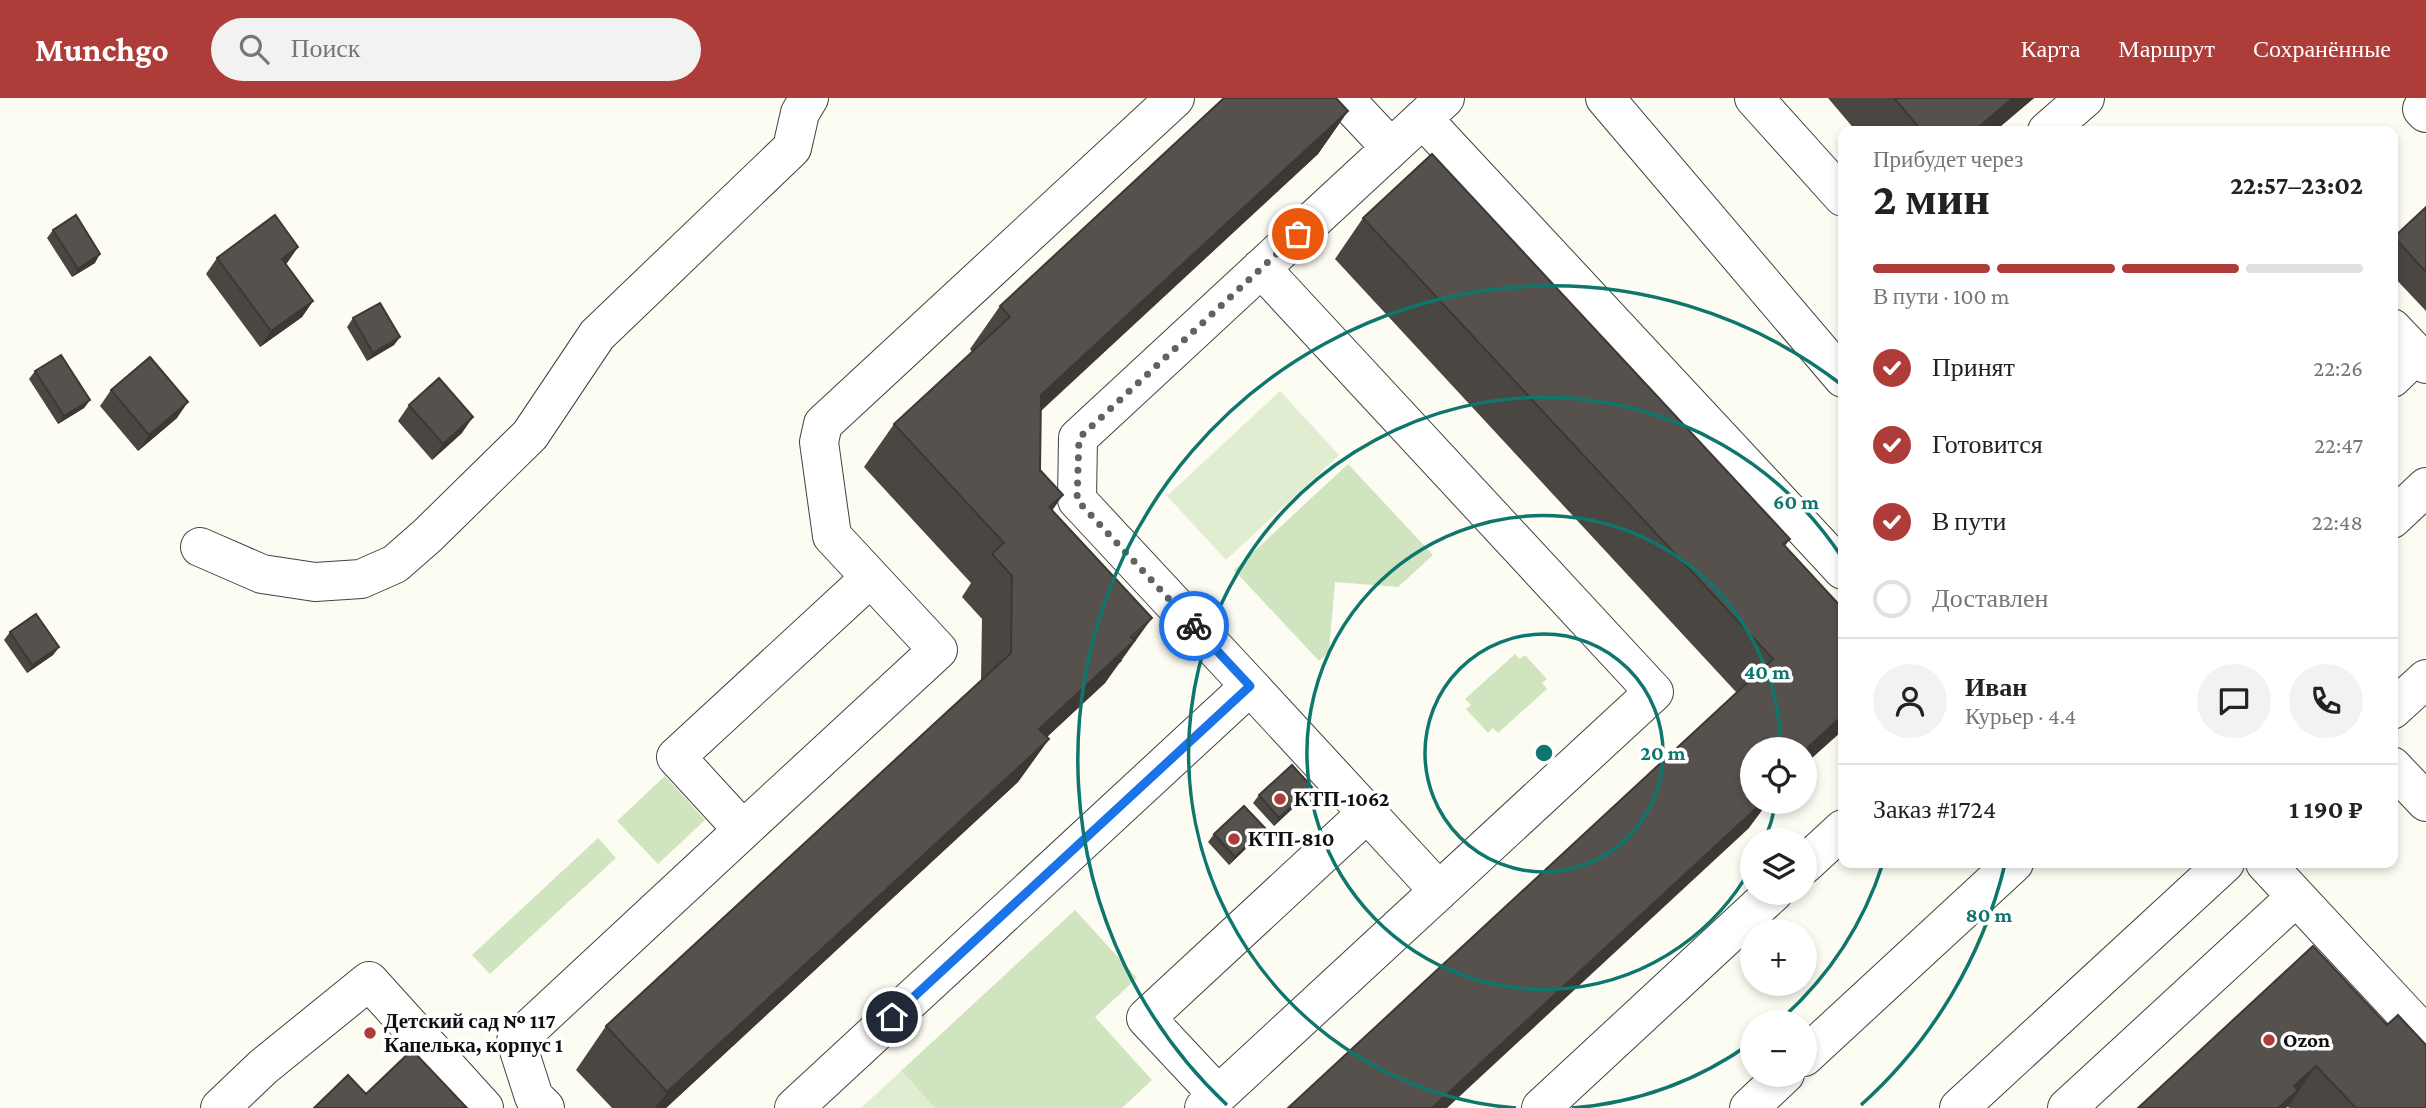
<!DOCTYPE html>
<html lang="ru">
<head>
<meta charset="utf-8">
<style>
  body { margin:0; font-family:"Crimson Pro",serif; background:#f2f2f2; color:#222; height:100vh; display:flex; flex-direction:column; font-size:26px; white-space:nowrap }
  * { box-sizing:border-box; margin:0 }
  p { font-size:23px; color:#767676 }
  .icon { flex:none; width:38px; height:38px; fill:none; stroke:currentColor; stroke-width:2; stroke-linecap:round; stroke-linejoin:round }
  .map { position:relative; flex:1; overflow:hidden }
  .drawer { position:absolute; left:1838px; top:28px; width:560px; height:742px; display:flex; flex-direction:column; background:#fff; border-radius:14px; box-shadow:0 4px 10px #0003 }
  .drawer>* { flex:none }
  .buttons { position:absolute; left:1740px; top:639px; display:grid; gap:14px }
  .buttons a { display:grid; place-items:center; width:77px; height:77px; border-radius:50%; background:#fff; box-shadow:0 4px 10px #0003; font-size:35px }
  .pin { position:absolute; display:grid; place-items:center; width:60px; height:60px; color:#fff; margin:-30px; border:4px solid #fff; border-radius:50%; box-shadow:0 2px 7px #0007 }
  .courier { position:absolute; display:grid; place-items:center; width:70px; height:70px; margin:-35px; border:5px solid #1a73e8; border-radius:50%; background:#fff; color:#222; box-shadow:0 2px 9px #0007 }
  .headline em { font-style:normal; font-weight:700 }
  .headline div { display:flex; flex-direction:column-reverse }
  .headline { display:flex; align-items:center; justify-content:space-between; height:119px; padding:0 35px }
  h1 { font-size:46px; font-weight:700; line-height:52px }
  .bar { display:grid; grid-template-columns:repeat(4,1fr); gap:10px 7px; align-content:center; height:84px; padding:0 35px }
  .bar i { height:9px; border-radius:5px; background:#e0e0e0 }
  .bar .selected { background:#ae3c38 }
  .bar p { grid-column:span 4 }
  .line { display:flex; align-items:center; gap:18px; padding:0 35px; border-top:2px solid #e0e0e0 }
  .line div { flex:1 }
  .round { display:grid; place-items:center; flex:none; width:74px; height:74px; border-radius:37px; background:#f2f2f2 }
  ol { padding:0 35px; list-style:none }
  li { display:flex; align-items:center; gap:21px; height:77px }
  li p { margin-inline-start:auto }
  li .icon { padding:7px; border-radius:50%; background:#ae3c38; color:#fff; stroke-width:4 }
  li:last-child { color:#767676 }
  li i { width:38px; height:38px; border:4px solid #e0e0e0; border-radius:50% }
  header { display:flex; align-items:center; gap:42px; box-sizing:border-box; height:98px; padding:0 35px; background:#ae3c38; color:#fff }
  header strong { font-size:33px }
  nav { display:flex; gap:38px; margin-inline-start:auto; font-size:24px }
  .search { width:490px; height:63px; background:#f2f2f2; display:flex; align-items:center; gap:18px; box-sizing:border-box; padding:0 24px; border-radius:38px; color:#767676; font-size:26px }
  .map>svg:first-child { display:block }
</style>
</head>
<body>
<header>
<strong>Munchgo</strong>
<div class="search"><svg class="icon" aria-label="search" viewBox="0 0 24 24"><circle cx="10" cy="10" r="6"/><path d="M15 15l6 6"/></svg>Поиск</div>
<nav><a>Карта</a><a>Маршрут</a><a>Сохранённые</a></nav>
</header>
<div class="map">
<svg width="2426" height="1010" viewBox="0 0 2426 1010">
  <rect width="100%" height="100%" fill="#fdfcf2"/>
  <path fill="#cfe4bf" d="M 1348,366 L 1433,457 L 1398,489 L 1335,484 L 1329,554 L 1319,563 L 1234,472 Z
    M 1515,556 L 1520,561 L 1525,557 L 1547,581 L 1542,585 L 1547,591 L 1498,635 L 1493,630 L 1488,635 L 1466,611 L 1471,607 L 1465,601 Z
    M 665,678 L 705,722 L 658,766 L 617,723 Z
    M 598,740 L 616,760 L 490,876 L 472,857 Z
    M 1075,812 L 1137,880 L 1095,919 L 1152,982 L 1122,1010 L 935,1010 L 901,973 Z"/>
  <path fill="#e0edd0" d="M 1280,293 L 1339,357 L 1226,462 L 1167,398 Z
    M 901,973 L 935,1010 L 861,1010 Z"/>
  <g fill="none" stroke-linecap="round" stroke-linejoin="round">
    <g stroke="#424242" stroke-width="40">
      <path id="minor" d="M 1344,0 L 1391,50
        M 1605,0 L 1843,280
        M 1754,0 L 1843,99
        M 2426,7 L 2422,11 L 2426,15
        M 1423,21 L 1843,472
        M 2047,33 L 2085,0
        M 2392,230 L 2426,266
        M 2392,280 L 2417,256
        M 2392,421 L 2426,389
        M 200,449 L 262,476 L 315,484 L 361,481 L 395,466 L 428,437 L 530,337 L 597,237 L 792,50 L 800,15 L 809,0
        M 1250,588 L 1439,793
        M 2392,612 L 2426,581
        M 2392,668 L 2426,704
        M 743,732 L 938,552 L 832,438 L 819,344 L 823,326 L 1175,0
        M 2265,765 L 2426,938
        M 1804,767 L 1843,731
        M 1804,959 L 2014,765
        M 1218,997 L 1146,920 L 1367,715
        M 220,1010 L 263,969 L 369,883 L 484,1010
        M 545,1010 L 534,999 L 516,943 L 743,732 L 676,659 L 870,480
        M 794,1010 L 1250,588 L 1077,402 L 1078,340 L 1445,0
        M 1204,1010 L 1654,594 L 1261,170
        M 1541,1010 L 1774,794
        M 1749,1010 L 1785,976
        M 1959,1010 L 2225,765
        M 2067,1010 L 2296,799"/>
    </g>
    <use href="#minor" stroke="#fff" stroke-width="38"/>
  </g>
  <path fill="#4a4641" d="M 1828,0 L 2034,0 L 1995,33 L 1856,33 Z
    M 1348,13 L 1318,56 L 1041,313 L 1040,372 L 1052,412 L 1122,563 L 1117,567 L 1105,585 L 1047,639 L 1049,641 L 1018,684 L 666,1010 L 612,1010 L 576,972 L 606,928 L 981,582 L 982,521 L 962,499 L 971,485 L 864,369 L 894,326 L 972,254 L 970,251 L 1000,208 Z
    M 2426,109 L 2426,213 L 2392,177 L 2392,141 Z
    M 1363,120 L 1790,441 L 1785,448 L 1843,511 L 1843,632 L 1804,667 L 1752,704 L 1768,704 L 1748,731 L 1737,595 L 1335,161 Z
    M 53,132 L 95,165 L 72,179 L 47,140 Z
    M 298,149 L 286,166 L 313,203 L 302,219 L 260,249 L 206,176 L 217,160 Z
    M 353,220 L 400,239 L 394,247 L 367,263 L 347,229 Z
    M 35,273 L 90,302 L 84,310 L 58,326 L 29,281 Z
    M 111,292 L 177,320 L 138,353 L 100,308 Z
    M 409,307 L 462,335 L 432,362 L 398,323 Z
    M 10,534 L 59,549 L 53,557 L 27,575 L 4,542 Z
    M 1259,697 L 1306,698 L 1274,728 L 1253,705 Z
    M 1265,730 L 1259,738 L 1229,767 L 1208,744 L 1214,736 Z
    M 2387,927 L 2426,1010 L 2289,1010 L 2288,1009 L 2138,1010 Z"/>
  <path fill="#3c3935" d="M 2013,0 L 2034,0 L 1995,33 L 1974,33 Z
    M 1348,13 L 1318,56 L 1011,340 L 1041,297 Z
    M 298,149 L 287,165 L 271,176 L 282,161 Z
    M 100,156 L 95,165 L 72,179 L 78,171 Z
    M 313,203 L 302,219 L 260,249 L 271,233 Z
    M 400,239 L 394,247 L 367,263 L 373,255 Z
    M 90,302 L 84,310 L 58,326 L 64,318 Z
    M 188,304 L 177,320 L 138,353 L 149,337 Z
    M 473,319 L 462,335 L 432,362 L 443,346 Z
    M 1063,397 L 1033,440 L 1049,409 Z
    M 1152,520 L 1105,585 L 1009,674 L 1039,631 Z
    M 59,549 L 53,557 L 27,575 L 32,567 Z
    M 1843,617 L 1843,632 L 1804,667 L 1804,653 Z
    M 1049,641 L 1018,684 L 666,1010 L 655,1010 L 667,994 Z
    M 1312,689 L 1306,698 L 1274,728 L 1279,720 Z
    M 1757,704 L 1768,704 L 1748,731 L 1447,1010 L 1432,1010 Z
    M 1265,730 L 1259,738 L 1229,767 L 1235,759 Z
    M 2316,968 L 2288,1009 L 2286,1010 L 2278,1010 L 2294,988 Z"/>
  <path fill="#56514c" stroke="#3c3935" stroke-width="2" d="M 1224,0 L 1336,0 L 1348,13 L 1041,297 L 1040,372 L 1063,397 L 1049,409 L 1152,520 L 1131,539 L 1135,542 L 1039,631 L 1049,641 L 667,994 L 606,928 L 1011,555 L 1012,478 L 992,456 L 1004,445 L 894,326 L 1010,219 L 1000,208 Z
    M 1894,0 L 2013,0 L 1974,33 L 1922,33 Z
    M 1432,56 L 1790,441 L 1783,446 L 1843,511 L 1843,617 L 1804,653 L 1804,651 L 1752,651 L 1752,704 L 1763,704 L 1432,1010 L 1288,1010 L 1773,561 L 1363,120 Z
    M 2426,109 L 2426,174 L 2394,139 Z
    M 76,117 L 100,156 L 78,171 L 53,132 Z
    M 275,117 L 298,149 L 282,161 L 313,203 L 271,233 L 217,160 Z
    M 380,205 L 400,239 L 373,255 L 353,220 Z
    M 61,257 L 90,302 L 64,318 L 35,273 Z
    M 150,259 L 188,304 L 149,337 L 111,292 Z
    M 439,280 L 473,319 L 443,346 L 409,307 Z
    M 36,516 L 59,549 L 32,567 L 10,534 Z
    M 1292,667 L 1312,689 L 1279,720 L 1259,697 Z
    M 1244,708 L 1265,730 L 1235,759 L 1214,736 Z
    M 2313,848 L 2387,927 L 2398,917 L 2426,947 L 2426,1010 L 2356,1010 L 2316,968 L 2294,988 L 2298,992 L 2278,1010 L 2138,1010 Z
    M 412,952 L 467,1010 L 314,1010 L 348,977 L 366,996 Z"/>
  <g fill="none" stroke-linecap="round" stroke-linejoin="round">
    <path stroke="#62625e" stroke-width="7" stroke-dasharray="0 12.6" d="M 1194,528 L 1077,402 L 1079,340 L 1298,136"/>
    <path stroke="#1a73e8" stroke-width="9" d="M 892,919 L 1250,588 L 1194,528"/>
  </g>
  <g fill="none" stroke="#0f766e" stroke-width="3.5">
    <circle cx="1544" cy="655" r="119"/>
    <path d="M1776 704A237 237 0 0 1 1765 742M1751 770A237 237 0 1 1 1781 651"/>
    <path d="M1883 765A356 356 0 0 1 1778 924M1751 945A356 356 0 0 1 1572 1010M1516 1010A356 356 0 1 1 1843 461"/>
    <path d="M2005 766A474 474 0 0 1 1861 1007M1227 1007A474 474 0 0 1 1842 287"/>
  </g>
  <g fill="#ae3c38" stroke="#fff" stroke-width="2.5">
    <circle cx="1280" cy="701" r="7"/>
    <circle cx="1234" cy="741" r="7"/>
    <circle cx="370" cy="935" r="7"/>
    <circle cx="2269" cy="942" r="7"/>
  </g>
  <g text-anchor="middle" stroke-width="7" stroke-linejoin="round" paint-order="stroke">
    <g font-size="21" font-weight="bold" fill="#0f0f0f" stroke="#fff" text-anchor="start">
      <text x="1294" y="708">КТП-1062</text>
      <text x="1248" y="748">КТП-810</text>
      <text x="384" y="930">Детский сад № 117<tspan x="384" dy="24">Капелька, корпус 1</tspan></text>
      <text x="2283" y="949">Ozon</text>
    </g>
  </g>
  <circle cx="1544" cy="655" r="10" fill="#0f766e" stroke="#fff" stroke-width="3.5"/>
  <g font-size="21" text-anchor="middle" font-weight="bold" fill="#0f766e" stroke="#fff" stroke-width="7" stroke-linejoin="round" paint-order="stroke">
    <text x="1796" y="411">60 m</text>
    <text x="1767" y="581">40 m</text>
    <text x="1663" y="662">20 m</text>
    <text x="1989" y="824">80 m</text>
  </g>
</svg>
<div class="buttons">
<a><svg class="icon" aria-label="locate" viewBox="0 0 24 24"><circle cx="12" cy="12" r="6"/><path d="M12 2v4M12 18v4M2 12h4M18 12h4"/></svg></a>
<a><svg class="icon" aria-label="layers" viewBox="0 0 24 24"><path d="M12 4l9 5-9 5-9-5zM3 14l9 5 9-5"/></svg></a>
<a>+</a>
<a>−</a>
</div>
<div class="pin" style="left:1298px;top:136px;background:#ea580c"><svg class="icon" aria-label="bag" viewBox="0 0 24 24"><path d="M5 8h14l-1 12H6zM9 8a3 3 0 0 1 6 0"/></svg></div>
<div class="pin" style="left:892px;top:919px;background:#1f2937"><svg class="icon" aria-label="home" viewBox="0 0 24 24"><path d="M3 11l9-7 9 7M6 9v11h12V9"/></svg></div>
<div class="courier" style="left:1194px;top:528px"><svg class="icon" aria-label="bike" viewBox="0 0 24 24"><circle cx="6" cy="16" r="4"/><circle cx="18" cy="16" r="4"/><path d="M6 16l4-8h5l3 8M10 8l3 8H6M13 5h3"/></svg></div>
<section class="drawer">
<div class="headline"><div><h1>2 мин</h1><p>Прибудет через</p></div><em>22:57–23:02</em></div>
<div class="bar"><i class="selected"></i><i class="selected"></i><i class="selected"></i><i></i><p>В пути · 100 m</p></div>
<ol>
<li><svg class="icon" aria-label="check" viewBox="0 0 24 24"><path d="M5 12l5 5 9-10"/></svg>Принят<p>22:26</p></li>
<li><svg class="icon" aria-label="check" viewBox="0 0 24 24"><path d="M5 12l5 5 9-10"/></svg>Готовится<p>22:47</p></li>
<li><svg class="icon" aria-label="check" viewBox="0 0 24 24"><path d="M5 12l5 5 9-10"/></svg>В пути<p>22:48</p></li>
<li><i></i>Доставлен</li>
</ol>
<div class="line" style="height:126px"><a class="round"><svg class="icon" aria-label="person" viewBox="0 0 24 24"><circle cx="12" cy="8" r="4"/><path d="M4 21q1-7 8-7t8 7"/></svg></a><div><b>Иван</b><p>Курьер · 4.4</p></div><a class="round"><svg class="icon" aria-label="chat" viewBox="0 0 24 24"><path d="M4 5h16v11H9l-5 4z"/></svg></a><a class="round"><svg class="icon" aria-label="phone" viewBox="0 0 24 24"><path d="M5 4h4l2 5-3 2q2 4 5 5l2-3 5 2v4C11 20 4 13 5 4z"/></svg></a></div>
<div class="line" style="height:91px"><div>Заказ #1724</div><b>1 190 ₽</b></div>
</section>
</div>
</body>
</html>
